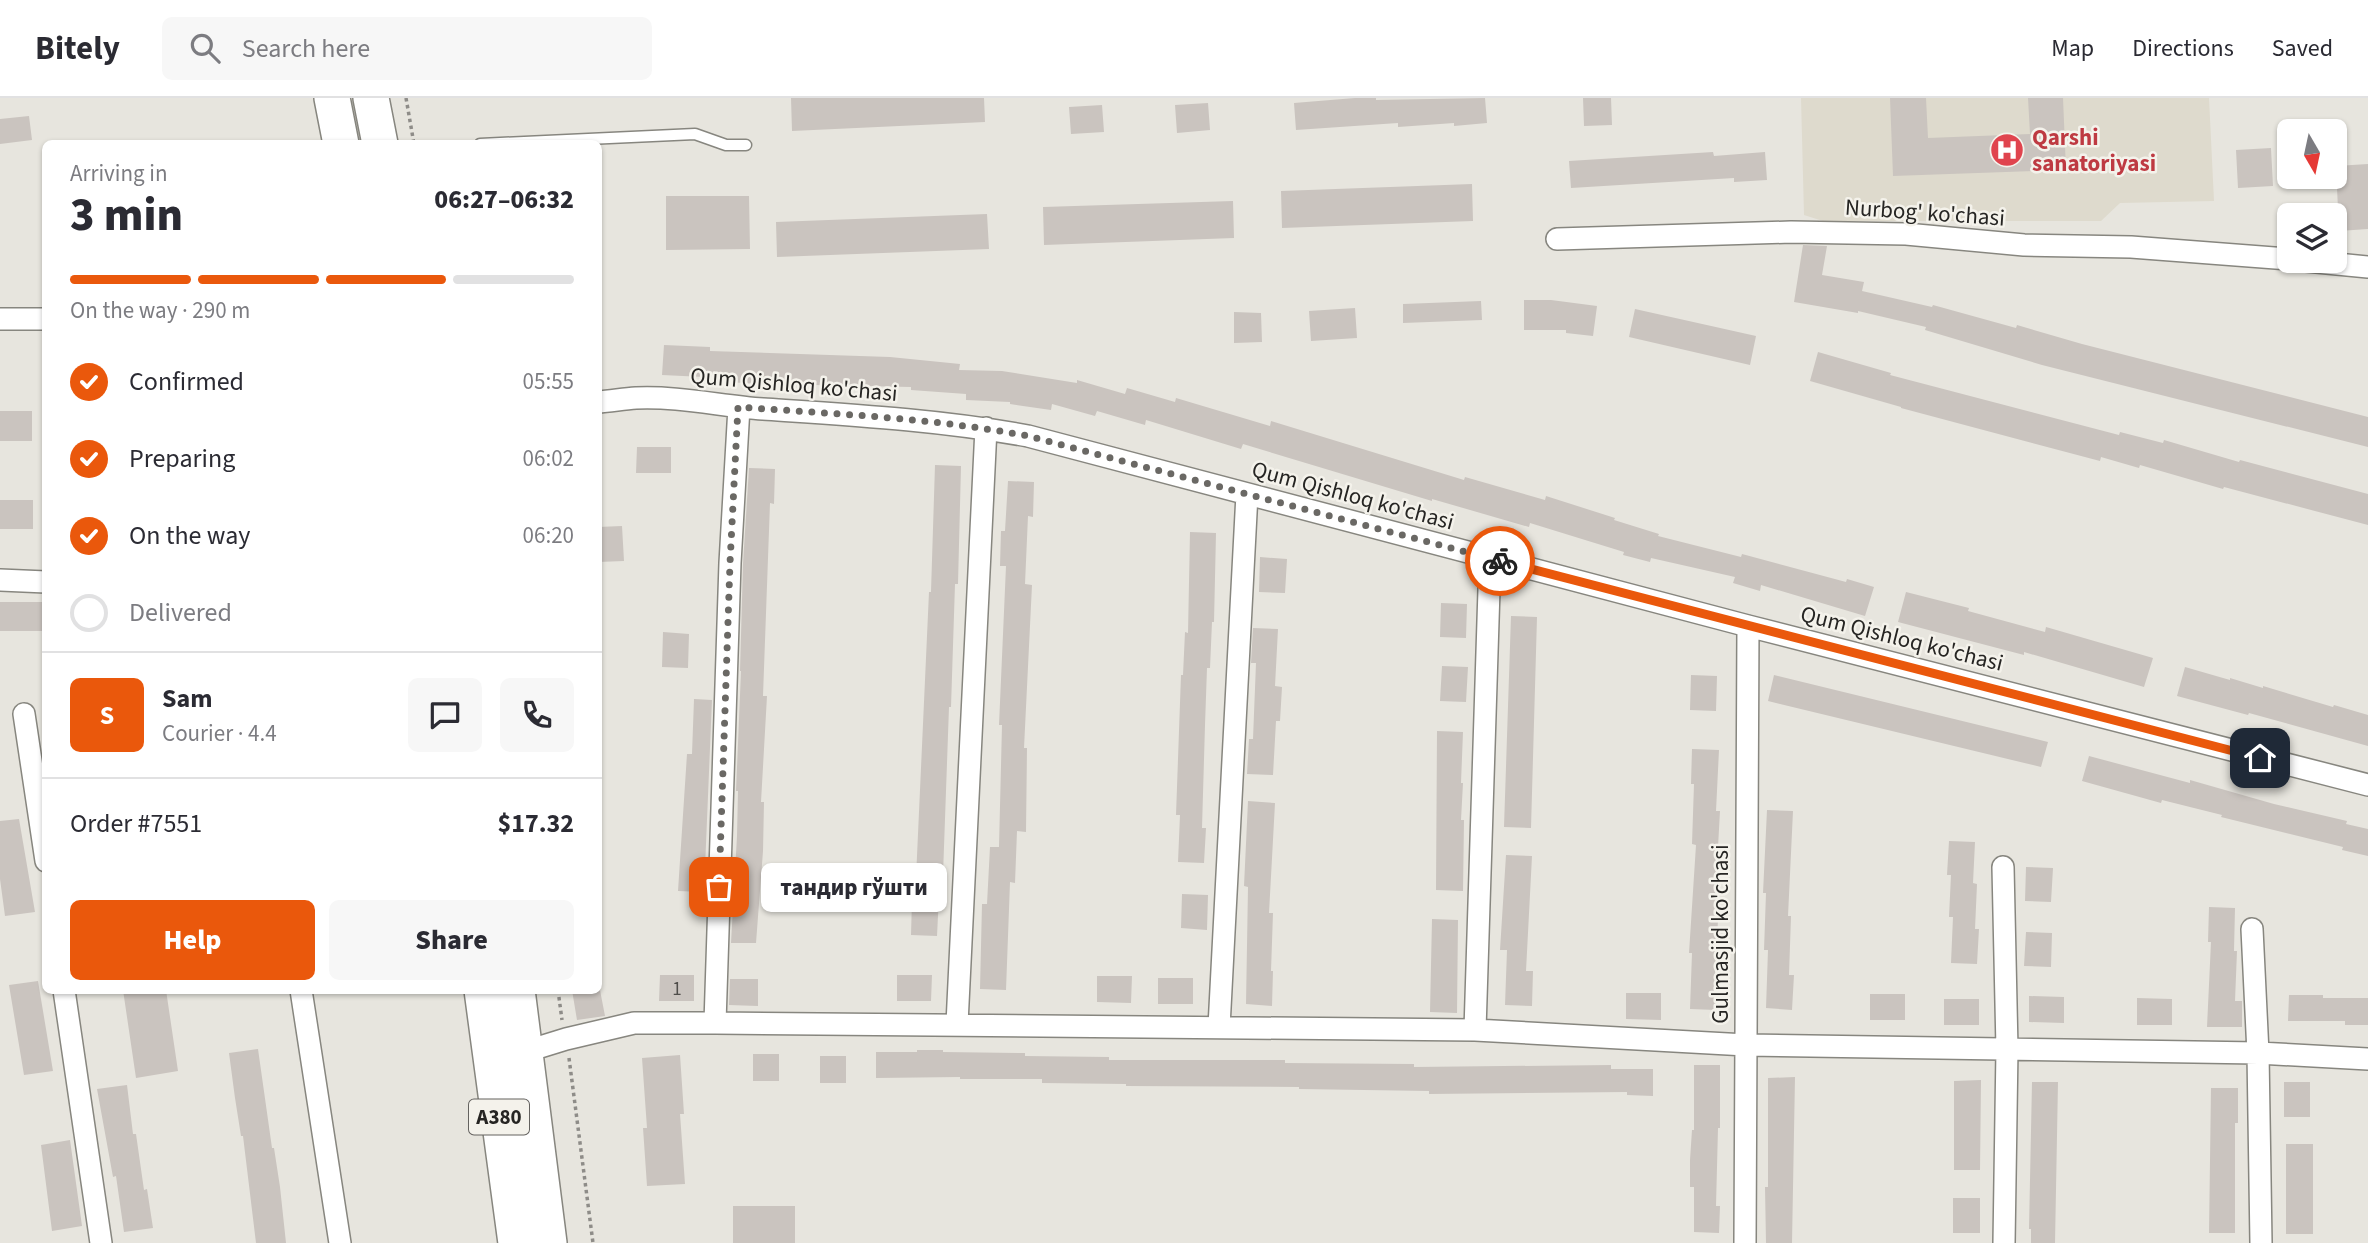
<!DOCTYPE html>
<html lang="en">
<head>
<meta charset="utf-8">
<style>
  body { margin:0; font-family:"Source Sans 3",sans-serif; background:#f7f7f7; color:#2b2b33; height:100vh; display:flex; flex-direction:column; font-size:26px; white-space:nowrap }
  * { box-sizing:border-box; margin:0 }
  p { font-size:23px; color:#7c7c81 }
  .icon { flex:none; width:38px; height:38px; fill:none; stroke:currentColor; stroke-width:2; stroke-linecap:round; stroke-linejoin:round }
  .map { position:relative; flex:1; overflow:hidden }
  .side { position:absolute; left:42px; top:42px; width:560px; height:854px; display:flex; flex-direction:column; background:#fff; border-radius:10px; box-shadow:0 2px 5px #0004 }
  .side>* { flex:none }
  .needle { width:46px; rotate:171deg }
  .controls { position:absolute; left:2277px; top:21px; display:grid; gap:14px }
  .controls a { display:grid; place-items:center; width:70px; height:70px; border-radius:10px; background:#fff; box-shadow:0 2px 5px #0004; font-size:35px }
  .pin { position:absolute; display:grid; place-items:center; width:60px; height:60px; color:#fff; margin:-30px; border-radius:14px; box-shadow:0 4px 10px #0006 }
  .courier { position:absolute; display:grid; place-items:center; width:70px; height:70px; margin:-35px; border:5px solid #ea580c; border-radius:50%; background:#fff; color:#222; box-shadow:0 2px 9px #0007 }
  .bubble { position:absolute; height:49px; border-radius:10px; background:#fff; box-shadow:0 2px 5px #0004; font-size:23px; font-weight:800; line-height:49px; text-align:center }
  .summary em { font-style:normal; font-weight:800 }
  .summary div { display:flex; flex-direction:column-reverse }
  .summary { display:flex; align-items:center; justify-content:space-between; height:119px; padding:0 28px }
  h1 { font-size:46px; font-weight:800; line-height:52px }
  .bar { display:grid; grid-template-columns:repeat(4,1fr); gap:10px 7px; align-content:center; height:84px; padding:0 28px }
  .bar i { height:9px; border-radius:5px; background:#e1e1e2 }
  .bar .selected { background:#ea580c }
  .bar p { grid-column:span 4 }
  .line { display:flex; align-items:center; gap:18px; padding:0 28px; border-top:2px solid #e1e1e2 }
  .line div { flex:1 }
  .round { display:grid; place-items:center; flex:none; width:74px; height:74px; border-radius:10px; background:#f7f7f7 }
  ol { padding:0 28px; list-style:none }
  li { display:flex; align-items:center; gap:21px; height:77px }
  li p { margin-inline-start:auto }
  li .icon { padding:7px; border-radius:50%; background:#ea580c; color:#fff; stroke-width:4 }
  li:last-child { color:#7c7c81 }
  li i { width:38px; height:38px; border:4px solid #e1e1e2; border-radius:50% }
  .cta { display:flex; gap:14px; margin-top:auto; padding:14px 28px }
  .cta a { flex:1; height:80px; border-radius:10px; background:#ea580c; color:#fff; font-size:28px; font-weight:800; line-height:80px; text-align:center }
  .cta a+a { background:#f7f7f7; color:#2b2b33 }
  header { display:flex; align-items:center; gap:42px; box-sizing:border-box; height:98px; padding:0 35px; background:#fff; border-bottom:2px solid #e1e1e2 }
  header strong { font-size:33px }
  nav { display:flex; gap:38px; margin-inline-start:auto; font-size:24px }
  .search { width:490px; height:63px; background:#f7f7f7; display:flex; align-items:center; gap:18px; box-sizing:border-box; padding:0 24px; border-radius:10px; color:#7c7c81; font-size:26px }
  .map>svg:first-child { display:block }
</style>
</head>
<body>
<header>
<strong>Bitely</strong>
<div class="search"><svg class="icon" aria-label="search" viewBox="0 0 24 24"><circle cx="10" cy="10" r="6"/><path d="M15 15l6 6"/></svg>Search here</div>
<nav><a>Map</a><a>Directions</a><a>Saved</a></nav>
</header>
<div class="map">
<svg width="2368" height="1145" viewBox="0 0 2368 1145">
  <rect width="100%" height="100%" fill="#e7e5de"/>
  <path fill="#dedacd" d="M 1801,0 L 2209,0 L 2214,103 L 2120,105 L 2101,123 L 1823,123 L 1804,117 Z"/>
  <path fill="#cac4bf" d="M 791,0 L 984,0 L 985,24 L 792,33 Z
    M 1355,0 L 1376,0 L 1376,2 L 1485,0 L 1487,25 L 1454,28 L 1454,25 L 1398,29 L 1398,25 L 1296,32 L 1294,5 Z
    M 1583,0 L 1611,0 L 1612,27 L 1584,28 Z
    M 1890,0 L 1926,0 L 1928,40 L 2030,36 L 2028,0 L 2063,0 L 2066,72 L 1893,78 Z
    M 1208,5 L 1210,32 L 1177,35 L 1175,7 Z
    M 1102,7 L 1104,34 L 1071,36 L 1069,9 Z
    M 29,18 L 32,42 L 0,46 L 0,21 Z
    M 2271,50 L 2273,88 L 2238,90 L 2236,52 Z
    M 1713,54 L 1714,58 L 1765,54 L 1767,82 L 1734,84 L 1734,80 L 1571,90 L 1569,63 Z
    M 2368,66 L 2368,131 L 2339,133 L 2336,68 Z
    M 1472,86 L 1473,123 L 1282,130 L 1281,93 Z
    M 666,98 L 749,98 L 750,151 L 666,152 Z
    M 1233,103 L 1234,140 L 1044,147 L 1043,109 Z
    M 987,116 L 989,151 L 777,159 L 776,124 Z
    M 1803,147 L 1827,148 L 1822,177 L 1864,184 L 1862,193 L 1932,209 L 1933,207 L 2016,230 L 2017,227 L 2082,246 L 2368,319 L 2368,349 L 2042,267 L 1925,232 L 1926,229 L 1858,213 L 1858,215 L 1794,204 Z
    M 1524,202 L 1551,202 L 1597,208 L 1593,238 L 1566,235 L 1566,232 L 1524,232 Z
    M 1481,203 L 1482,222 L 1403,225 L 1403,206 Z
    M 1355,210 L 1357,240 L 1311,243 L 1309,213 Z
    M 1635,211 L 1756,238 L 1750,267 L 1629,239 Z
    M 1234,214 L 1261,215 L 1262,244 L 1234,245 Z
    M 664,247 L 710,249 L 710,253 L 890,259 L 960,266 L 959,272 L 1002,273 L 1077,285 L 1077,282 L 1125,296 L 1127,290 L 1175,304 L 1176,300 L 1270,328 L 1271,323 L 1464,382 L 1465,379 L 1545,402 L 1546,398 L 1615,420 L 1614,422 L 1659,436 L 1658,438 L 1741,459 L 1742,456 L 1846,484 L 1847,481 L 1874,489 L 1865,518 L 1761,487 L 1760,493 L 1733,485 L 1735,479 L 1651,460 L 1650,464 L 1623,457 L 1624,454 L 1530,425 L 1529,429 L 1432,401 L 1432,403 L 1243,346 L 1241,351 L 1146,322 L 1145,327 L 1097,313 L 1095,318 L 1052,306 L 1051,312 L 1010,306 L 1010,304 L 966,302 L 966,296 L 911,292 L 911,289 L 765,286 L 725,284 L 725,280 L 662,277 Z
    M 1818,254 L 1891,275 L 1890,277 L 2119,337 L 2120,334 L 2163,345 L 2164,342 L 2239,364 L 2240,362 L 2368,396 L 2368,427 L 2224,389 L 2223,391 L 2140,367 L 2139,370 L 2101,359 L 2100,363 L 1901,310 L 1901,309 L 1810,283 Z
    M 0,313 L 32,313 L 32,343 L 0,343 Z
    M 637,349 L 671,349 L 671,375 L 636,375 Z
    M 935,367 L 961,368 L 958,486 L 955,486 L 951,609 L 949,609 L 943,777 L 940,777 L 937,838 L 911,837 L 912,802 L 915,802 L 929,494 L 931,494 Z
    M 749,370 L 775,371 L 774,406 L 770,405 L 763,598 L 767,598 L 761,704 L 764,704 L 763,753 L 756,845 L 731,845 L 737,738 L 738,693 L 736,693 L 741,573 L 740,573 L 743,466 Z
    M 1008,383 L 1034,384 L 1033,419 L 1028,418 L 1025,486 L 1032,487 L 1024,650 L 1027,650 L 1026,734 L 1017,733 L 1015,785 L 1010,784 L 1006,892 L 980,891 L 982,806 L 987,806 L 990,749 L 999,749 L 1002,627 L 999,627 L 1006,468 L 1000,468 L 1001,433 L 1005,433 Z
    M 0,402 L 33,402 L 33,431 L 0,431 Z
    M 622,428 L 624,463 L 598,464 L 598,429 Z
    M 1190,434 L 1216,435 L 1214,524 L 1212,524 L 1210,570 L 1207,570 L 1205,627 L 1202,730 L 1206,730 L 1204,765 L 1178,764 L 1180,717 L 1176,717 L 1181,577 L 1183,577 L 1185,534 L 1188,535 Z
    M 1260,459 L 1287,461 L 1285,495 L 1259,494 Z
    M 1906,494 L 1969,510 L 1968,513 L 2045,534 L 2046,529 L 2153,560 L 2144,589 L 2024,554 L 2024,557 L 1898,524 Z
    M 0,504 L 46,504 L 46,533 L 0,533 Z
    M 1441,505 L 1467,506 L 1466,540 L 1440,539 Z
    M 1511,518 L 1537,519 L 1531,730 L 1504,729 Z
    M 1253,530 L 1278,531 L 1275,588 L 1282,589 L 1280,623 L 1276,623 L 1273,677 L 1247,676 L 1249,641 L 1253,641 L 1256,565 L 1251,565 Z
    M 663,534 L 689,536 L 688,570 L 662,569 Z
    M 1442,568 L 1468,569 L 1466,604 L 1440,603 Z
    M 2185,569 L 2230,582 L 2230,580 L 2263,590 L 2263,588 L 2333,609 L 2334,607 L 2368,617 L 2368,648 L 2249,615 L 2248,617 L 2177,598 Z
    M 1691,577 L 1717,578 L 1716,613 L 1690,612 Z
    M 1774,577 L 2048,644 L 2041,669 L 1768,603 Z
    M 694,601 L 712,602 L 704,794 L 678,793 L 687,656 L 692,656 Z
    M 1437,633 L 1463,634 L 1461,685 L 1463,685 L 1461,722 L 1464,722 L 1463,793 L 1436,792 Z
    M 1692,651 L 1719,652 L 1716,713 L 1720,713 L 1717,767 L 1721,767 L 1715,877 L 1718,877 L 1716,912 L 1690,911 L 1692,855 L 1689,855 L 1696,747 L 1692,746 L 1694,686 L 1691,686 Z
    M 2089,658 L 2190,685 L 2190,682 L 2274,706 L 2347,723 L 2346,726 L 2368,731 L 2368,758 L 2342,752 L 2343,749 L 2221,719 L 2222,717 L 2162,702 L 2161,705 L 2082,683 Z
    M 1248,703 L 1275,705 L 1269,815 L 1273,815 L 1271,873 L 1273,873 L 1272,908 L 1246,906 L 1248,789 L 1244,788 Z
    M 1767,712 L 1793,713 L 1788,818 L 1791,818 L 1789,877 L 1794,877 L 1792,912 L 1766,910 L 1768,852 L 1764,852 L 1766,795 L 1763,795 Z
    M 19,721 L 35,814 L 5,818 L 0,781 L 0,723 Z
    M 1949,743 L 1975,744 L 1973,785 L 1977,786 L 1975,831 L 1979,831 L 1977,866 L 1951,865 L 1953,819 L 1949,819 L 1951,777 L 1947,777 Z
    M 1506,757 L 1532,758 L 1526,873 L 1533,873 L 1532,908 L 1505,907 L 1507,852 L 1500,852 Z
    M 2026,769 L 2053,770 L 2051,804 L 2025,803 Z
    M 1182,796 L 1208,797 L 1207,832 L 1181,830 Z
    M 2209,809 L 2235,810 L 2234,853 L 2237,853 L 2235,903 L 2242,903 L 2242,929 L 2207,929 L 2211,844 L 2208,844 Z
    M 1432,821 L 1458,822 L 1457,915 L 1430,914 Z
    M 2026,834 L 2052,835 L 2051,869 L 2024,868 Z
    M 660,877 L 694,877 L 694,903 L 659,903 Z
    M 897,877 L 932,877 L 931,903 L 897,903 Z
    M 1097,878 L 1132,878 L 1131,905 L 1097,904 Z
    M 1158,880 L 1193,880 L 1193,906 L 1158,906 Z
    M 730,881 L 758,881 L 758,908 L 729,907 Z
    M 38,883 L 53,973 L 24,977 L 9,887 Z
    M 123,892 L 166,892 L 178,973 L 136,980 Z
    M 572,892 L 600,892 L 605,918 L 577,922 Z
    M 1626,895 L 1661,895 L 1661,922 L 1626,921 Z
    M 1870,896 L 1905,896 L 1905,922 L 1870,922 Z
    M 2289,897 L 2323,897 L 2323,900 L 2368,900 L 2368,927 L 2345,927 L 2345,923 L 2288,923 Z
    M 2029,898 L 2064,899 L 2064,925 L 2029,924 Z
    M 2137,900 L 2172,901 L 2172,927 L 2137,927 Z
    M 1944,901 L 1979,901 L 1979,927 L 1944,927 Z
    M 258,951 L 272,1050 L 274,1050 L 280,1089 L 286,1145 L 256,1145 L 243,1038 L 241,1038 L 235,1000 L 229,955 Z
    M 917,952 L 943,952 L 943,954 L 1025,955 L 1025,958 L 1109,959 L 1109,962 L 1285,962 L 1285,965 L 1414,966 L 1414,969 L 1611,967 L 1611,971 L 1653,971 L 1653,998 L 1627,997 L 1627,994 L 1429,996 L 1429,993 L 1299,991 L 1299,989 L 1126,988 L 1126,986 L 1042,985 L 1042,981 L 960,981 L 960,979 L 876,980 L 876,954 L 917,954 Z
    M 753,956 L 779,956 L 779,983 L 753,983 Z
    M 680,957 L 684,1016 L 680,1016 L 685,1086 L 647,1088 L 643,1030 L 647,1030 L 642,960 Z
    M 820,958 L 846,958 L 846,985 L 820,985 Z
    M 1694,967 L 1720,967 L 1720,1030 L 1718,1030 L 1716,1108 L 1720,1108 L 1719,1135 L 1694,1134 L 1694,1089 L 1690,1089 L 1690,1062 L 1692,1032 L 1694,1032 Z
    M 1795,979 L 1792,1145 L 1766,1145 L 1765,1089 L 1768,1089 L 1768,980 Z
    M 1981,982 L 1980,1072 L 1954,1072 L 1954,983 Z
    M 2032,984 L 2058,984 L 2055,1145 L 2031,1145 L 2031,1131 L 2029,1131 Z
    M 2284,984 L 2310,984 L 2310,1019 L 2284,1019 Z
    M 127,987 L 133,1036 L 136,1036 L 144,1092 L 147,1091 L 153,1130 L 124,1134 L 116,1078 L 113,1079 L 97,991 Z
    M 2211,990 L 2238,990 L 2238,1025 L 2235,1025 L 2235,1135 L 2209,1135 Z
    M 70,1042 L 82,1128 L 52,1133 L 41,1047 Z
    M 2286,1046 L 2313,1046 L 2313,1136 L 2286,1136 Z
    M 1953,1100 L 1980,1100 L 1980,1135 L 1953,1135 Z
    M 733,1108 L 795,1108 L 795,1145 L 733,1145 Z"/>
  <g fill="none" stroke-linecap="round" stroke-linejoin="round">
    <g stroke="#87867f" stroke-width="13">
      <path id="service" d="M 480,46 L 695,36 L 726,47 L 746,47"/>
    </g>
    <g stroke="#87867f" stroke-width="24">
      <path id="minor" d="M 1557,141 L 1791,134 L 1906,136 L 2024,147 L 2131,149 L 2289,161
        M 2306,163 L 2368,169
        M 0,221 L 46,221
        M 598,304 C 611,303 623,301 636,300 C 678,298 721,308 763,311 C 852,317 941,322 1028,338 L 1748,528 L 2368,687
        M 0,482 L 46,484
        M 24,616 L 46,763
        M 2003,769 L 2007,951 L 2004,1145
        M 2252,831 L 2258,955 L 2261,1145
        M 64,892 L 101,1145
        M 301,892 L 340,1145
        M 715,925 L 730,465 L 739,309
        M 957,926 L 986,330
        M 1219,929 L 1247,396
        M 1475,932 L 1490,460
        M 524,954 L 566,941 L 634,925 L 715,925 L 1475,932 L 1746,947 L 2258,955 L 2368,961
        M 1745,1145 L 1748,528"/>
    </g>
    <g stroke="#87867f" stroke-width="38">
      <path id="trunk" d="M 332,0 L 341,46
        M 371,0 L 380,46
        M 482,892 L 516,1145
        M 517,892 L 549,1145"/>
    </g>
    <path stroke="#8e8c88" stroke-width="3.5" stroke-dasharray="3.5 3.5" stroke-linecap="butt" d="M 406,0 L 414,46
      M 558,892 L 562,922
      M 569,960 L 593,1145"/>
    <use href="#service" stroke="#fff" stroke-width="10"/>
    <use href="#minor" stroke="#fff" stroke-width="21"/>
    <use href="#trunk" stroke="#fff" stroke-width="35"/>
  </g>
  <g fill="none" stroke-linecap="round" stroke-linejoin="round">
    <path stroke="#6a6864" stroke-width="7" stroke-dasharray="0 12.6" d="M 719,789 L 730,465 L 738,309 C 835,316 933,320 1028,338 L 1500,463"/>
    <path stroke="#ea580c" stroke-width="9" d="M 1500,463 L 2260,660"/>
  </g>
  <defs>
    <g id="hospital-disc" transform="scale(1.75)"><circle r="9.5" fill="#e0444e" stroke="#f4f2eb"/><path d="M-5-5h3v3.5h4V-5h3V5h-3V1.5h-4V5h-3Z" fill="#fff"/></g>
  </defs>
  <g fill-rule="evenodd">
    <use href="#hospital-disc" x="2007" y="52"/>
  </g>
  <g text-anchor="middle" stroke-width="5" stroke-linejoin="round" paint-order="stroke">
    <g font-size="19" fill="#4f4d4a">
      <text x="677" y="897">1</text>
    </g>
    <rect fill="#f4f2eb" stroke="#64625f" stroke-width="2" x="469" y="1001.5" width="60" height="35" rx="5"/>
    <g font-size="21" font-weight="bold" fill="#262523">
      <text x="499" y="1026">A380</text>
    </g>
    <g font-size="23" font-weight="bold" fill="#be3a42" stroke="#f4f2eb" text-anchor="start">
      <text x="2032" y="47">Qarshi<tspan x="2032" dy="26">sanatoriyasi</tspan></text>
    </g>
    <g font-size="23" fill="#262523" stroke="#f4f2eb">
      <text transform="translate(1925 114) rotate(4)" y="8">Nurbog' ko'chasi</text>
      <text transform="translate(794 286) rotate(5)" y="8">Qum Qishloq ko'chasi</text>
      <text transform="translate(1353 397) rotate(15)" y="8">Qum Qishloq ko'chasi</text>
      <text transform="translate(1902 540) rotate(14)" y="8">Qum Qishloq ko'chasi</text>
      <text transform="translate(1720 836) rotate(-90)" y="8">Gulmasjid ko'chasi</text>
    </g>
  </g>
</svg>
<div class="controls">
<a><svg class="needle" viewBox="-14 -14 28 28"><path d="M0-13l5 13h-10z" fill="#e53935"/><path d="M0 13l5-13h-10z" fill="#7c7c81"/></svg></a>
<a><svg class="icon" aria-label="layers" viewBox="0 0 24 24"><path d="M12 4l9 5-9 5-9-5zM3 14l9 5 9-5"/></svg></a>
</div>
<div class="pin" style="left:719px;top:789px;background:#ea580c"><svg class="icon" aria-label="bag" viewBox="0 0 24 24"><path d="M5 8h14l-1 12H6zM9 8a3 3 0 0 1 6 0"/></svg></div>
<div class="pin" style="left:2260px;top:660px;background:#1f2937"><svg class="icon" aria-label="home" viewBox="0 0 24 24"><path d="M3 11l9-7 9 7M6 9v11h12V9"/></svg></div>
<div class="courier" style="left:1500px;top:463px"><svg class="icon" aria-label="bike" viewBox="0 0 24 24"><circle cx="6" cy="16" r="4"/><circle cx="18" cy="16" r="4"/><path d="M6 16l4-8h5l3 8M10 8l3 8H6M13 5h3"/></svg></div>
<div class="bubble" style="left:761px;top:765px;width:186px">тандир гўшти</div>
<section class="side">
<div class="summary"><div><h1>3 min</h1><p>Arriving in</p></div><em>06:27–06:32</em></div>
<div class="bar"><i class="selected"></i><i class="selected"></i><i class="selected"></i><i></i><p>On the way · 290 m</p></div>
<ol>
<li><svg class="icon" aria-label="check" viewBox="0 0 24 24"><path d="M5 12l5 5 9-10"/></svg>Confirmed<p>05:55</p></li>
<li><svg class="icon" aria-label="check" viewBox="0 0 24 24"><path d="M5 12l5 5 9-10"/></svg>Preparing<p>06:02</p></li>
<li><svg class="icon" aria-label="check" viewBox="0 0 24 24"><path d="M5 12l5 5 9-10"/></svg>On the way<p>06:20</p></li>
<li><i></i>Delivered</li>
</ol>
<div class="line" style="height:126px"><b class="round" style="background:#ea580c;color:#fff">S</b><div><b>Sam</b><p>Courier · 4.4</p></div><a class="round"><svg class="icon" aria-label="chat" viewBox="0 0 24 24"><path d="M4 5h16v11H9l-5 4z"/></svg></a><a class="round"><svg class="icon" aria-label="phone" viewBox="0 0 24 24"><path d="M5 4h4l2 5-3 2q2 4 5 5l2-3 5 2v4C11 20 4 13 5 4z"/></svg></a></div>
<div class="line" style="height:91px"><div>Order #7551</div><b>$17.32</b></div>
<div class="cta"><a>Help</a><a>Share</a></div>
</section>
</div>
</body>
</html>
